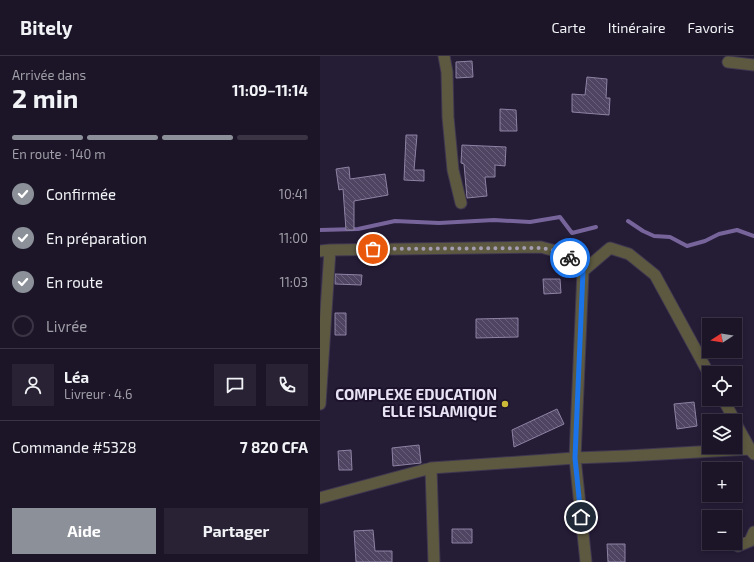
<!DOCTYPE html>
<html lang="fr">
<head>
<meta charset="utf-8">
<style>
  body { margin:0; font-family:"Exo 2",sans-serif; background:#292234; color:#f1f3f6; height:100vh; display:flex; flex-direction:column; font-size:15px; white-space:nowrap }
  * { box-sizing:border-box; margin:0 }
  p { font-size:13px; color:#a09fa8 }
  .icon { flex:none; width:22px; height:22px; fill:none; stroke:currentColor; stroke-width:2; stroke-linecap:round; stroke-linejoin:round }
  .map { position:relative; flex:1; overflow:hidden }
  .drawer { display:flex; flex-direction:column; background:#1c1528; width:320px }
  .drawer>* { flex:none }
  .needle { width:26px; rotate:258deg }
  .tools { position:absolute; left:382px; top:262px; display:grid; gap:8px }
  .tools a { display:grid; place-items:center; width:40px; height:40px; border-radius:0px; background:#1c1528; box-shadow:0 2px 6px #0003,0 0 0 1px #3a3445; font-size:20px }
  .pin { position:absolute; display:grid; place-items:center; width:34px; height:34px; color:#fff; margin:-17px; border:2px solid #fff; border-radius:50%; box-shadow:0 1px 4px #0007 }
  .courier { position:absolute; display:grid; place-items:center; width:40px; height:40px; margin:-20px; border:3px solid #1a73e8; border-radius:50%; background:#fff; color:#222; box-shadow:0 1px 5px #0007 }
  .overview em { font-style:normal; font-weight:700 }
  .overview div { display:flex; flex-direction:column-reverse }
  .overview { display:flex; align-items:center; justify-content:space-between; height:68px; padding:0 12px }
  h1 { font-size:26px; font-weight:700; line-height:30px }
  .bar { display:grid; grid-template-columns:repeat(4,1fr); gap:6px 4px; align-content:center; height:48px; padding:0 12px }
  .bar i { height:5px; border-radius:3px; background:#3a3445 }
  .bar .on { background:#8c9099 }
  .bar p { grid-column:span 4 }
  .line { display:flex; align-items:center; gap:10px; padding:0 12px; border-top:1px solid #3a3445 }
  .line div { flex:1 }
  .round { display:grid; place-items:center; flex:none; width:42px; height:42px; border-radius:0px; background:#292234 }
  ol { padding:0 12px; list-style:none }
  li { display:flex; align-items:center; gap:12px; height:44px }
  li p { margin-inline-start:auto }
  li .icon { padding:4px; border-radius:50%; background:#8c9099; color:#fff; stroke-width:4 }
  li:last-child { color:#a09fa8 }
  li i { width:22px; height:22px; border:2px solid #3a3445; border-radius:50% }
  .primary-button { display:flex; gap:8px; margin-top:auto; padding:8px 12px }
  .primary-button a { flex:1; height:46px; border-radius:0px; background:#8c9099; color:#fff; font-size:16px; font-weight:700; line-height:46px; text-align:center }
  .primary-button a+a { background:#292234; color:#f1f3f6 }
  header { display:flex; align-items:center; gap:24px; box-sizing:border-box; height:56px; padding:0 20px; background:#1c1528; border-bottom:1px solid #3a3445 }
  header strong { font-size:19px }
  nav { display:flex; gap:22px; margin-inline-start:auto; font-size:14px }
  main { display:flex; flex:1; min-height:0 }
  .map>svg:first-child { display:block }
</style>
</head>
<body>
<header>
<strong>Bitely</strong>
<nav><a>Carte</a><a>Itinéraire</a><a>Favoris</a></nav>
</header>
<main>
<section class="drawer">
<div class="overview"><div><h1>2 min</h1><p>Arrivée dans</p></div><em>11:09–11:14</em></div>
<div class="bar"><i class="on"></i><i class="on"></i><i class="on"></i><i></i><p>En route · 140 m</p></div>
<ol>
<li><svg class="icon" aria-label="check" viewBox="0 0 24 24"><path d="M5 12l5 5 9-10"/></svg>Confirmée<p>10:41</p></li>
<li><svg class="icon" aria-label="check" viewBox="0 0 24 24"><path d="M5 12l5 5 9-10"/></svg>En préparation<p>11:00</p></li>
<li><svg class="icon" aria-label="check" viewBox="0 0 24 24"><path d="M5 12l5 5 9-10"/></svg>En route<p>11:03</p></li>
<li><i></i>Livrée</li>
</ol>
<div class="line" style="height:72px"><a class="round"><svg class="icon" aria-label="person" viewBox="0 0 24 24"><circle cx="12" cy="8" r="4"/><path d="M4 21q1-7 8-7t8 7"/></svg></a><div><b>Léa</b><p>Livreur · 4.6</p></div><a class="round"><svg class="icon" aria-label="chat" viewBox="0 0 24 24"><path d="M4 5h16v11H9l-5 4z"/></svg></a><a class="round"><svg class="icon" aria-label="phone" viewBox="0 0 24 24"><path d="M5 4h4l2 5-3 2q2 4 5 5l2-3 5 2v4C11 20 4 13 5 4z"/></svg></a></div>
<div class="line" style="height:52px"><div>Commande #5328</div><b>7 820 CFA</b></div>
<div class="primary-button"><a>Aide</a><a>Partager</a></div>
</section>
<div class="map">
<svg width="434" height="506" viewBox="0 0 434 506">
  <defs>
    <pattern id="building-back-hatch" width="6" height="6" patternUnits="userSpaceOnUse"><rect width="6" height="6" fill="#4f4562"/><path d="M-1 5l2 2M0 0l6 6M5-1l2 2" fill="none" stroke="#686079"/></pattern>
  </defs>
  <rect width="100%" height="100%" fill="#251c36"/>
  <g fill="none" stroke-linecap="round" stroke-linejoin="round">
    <path stroke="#76649a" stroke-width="4" d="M 308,165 L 323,175 L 334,180 L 350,181 L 367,190 L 385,185 L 399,178 L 417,174 L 434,180
      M 0,174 L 38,173 L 75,165 L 119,167 L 174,164 L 210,166 L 240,161 L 252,177 L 276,171"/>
  </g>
  <path fill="url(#building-back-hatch)" stroke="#8e83a3" d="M 152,5 L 153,21 L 136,22 L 136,6 Z
    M 267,21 L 287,23 L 286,42 L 290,42 L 289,59 L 252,56 L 252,38 L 265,39 Z
    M 180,53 L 196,54 L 197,75 L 180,75 Z
    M 86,79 L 97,79 L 94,114 L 104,114 L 104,125 L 84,124 Z
    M 142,89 L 186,91 L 185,110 L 175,109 L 175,121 L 165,121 L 167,140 L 147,142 L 144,108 L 141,107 Z
    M 29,111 L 30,123 L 65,118 L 68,139 L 34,145 L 34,174 L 26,174 L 23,133 L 19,134 L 16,113 Z
    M 15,218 L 42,219 L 41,229 L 15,228 Z
    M 223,223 L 240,223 L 241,237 L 224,238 Z
    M 15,257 L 26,257 L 26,279 L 15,279 Z
    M 198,262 L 198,281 L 156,282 L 156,263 Z
    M 374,346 L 377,370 L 357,373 L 354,348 Z
    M 237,353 L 244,368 L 194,391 L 192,374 Z
    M 99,389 L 101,407 L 73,410 L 72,392 Z
    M 31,394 L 32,414 L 19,414 L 18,395 Z
    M 132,473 L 152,473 L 152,487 L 132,487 Z
    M 53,474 L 55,495 L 72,495 L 72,506 L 36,506 L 34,475 Z
    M 287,488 L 305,488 L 305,506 L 288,506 Z"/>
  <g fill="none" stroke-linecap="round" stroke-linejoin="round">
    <g stroke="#403851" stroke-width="13">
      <path id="minor" d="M 124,0 L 127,16 L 128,61 L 133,114 L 141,147
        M 408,6 L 434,9
        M 0,195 L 10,194 L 221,191 L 243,197 L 263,215
        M 403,343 L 415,365
        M 0,348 L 10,194
        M 415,366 L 430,393
        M 111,412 L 114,506
        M 0,442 L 111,412 L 255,402 L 307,400 L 430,393 L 434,398
        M 418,490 L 430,485 L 434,476
        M 266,506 L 255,402 L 263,215 L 290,192 L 309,198 L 335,219 L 389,318"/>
    </g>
    <use href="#minor" stroke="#5d5940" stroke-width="11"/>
  </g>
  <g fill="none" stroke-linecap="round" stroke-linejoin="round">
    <path stroke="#a49db2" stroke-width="4" stroke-dasharray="0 7.2" d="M 53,193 L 221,192 L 243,196 L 250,202"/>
    <path stroke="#1a73e8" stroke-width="5" d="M 250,202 L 263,215 L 255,402 L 261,461"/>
  </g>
  <circle fill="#ccb938" stroke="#1c122b" stroke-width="1.5" cx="185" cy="348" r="4"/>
  <g text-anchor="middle" stroke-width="4" stroke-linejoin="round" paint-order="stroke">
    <g font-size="15" font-weight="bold" fill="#e8e3f4" stroke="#1c122b" text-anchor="end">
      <text x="177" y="344">COMPLEXE EDUCATION<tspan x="177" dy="17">ELLE ISLAMIQUE</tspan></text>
    </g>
  </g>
</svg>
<div class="tools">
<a><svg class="needle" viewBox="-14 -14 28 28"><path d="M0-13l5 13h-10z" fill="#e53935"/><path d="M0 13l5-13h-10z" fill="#a09fa8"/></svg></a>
<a><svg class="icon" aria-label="locate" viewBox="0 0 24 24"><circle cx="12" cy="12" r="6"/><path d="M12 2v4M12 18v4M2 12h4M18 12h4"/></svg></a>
<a><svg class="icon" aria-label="layers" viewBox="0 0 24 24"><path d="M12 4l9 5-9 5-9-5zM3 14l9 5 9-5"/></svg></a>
<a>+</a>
<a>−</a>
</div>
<div class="pin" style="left:53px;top:193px;background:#ea580c"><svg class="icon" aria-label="bag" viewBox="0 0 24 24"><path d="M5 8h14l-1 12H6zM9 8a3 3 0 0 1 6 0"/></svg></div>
<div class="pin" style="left:261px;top:461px;background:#1f2937"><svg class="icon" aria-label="home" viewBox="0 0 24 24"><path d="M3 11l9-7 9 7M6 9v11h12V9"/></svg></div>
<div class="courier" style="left:250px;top:202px"><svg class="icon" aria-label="bike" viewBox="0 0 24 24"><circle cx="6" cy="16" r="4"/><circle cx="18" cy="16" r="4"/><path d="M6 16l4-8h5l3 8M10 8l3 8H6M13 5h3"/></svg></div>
</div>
</main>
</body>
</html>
